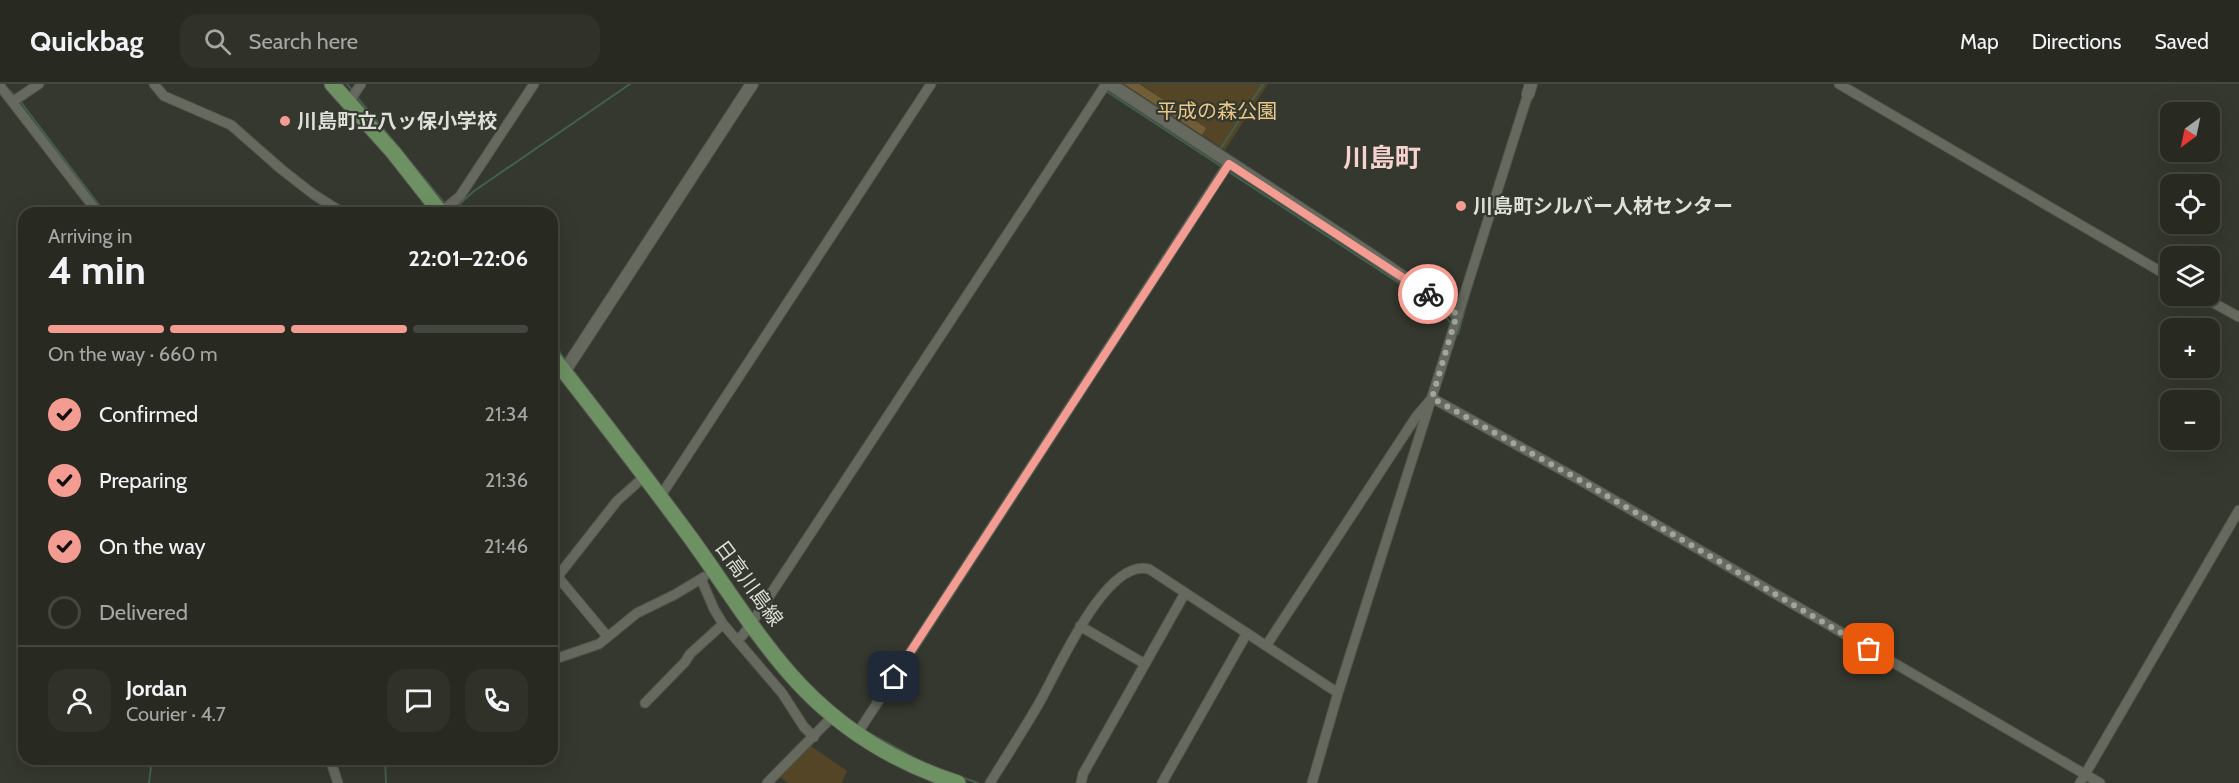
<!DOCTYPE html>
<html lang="en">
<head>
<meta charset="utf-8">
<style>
  body { margin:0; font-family:Cabin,"Noto Sans JP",sans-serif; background:#30322a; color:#f1f3f6; height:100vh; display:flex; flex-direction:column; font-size:22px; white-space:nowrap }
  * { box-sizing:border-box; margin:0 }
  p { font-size:20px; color:#a5a7a5 }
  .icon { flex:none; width:33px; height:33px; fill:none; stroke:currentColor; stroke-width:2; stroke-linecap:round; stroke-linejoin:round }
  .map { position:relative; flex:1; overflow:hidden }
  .side { position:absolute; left:18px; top:123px; width:540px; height:558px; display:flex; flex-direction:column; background:#282a22; border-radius:18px; box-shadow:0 6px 24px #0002,0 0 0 2px #444640 }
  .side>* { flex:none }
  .needle { width:39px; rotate:213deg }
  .buttons { position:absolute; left:2160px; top:18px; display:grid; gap:12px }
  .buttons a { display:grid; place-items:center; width:60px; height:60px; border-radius:12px; background:#282a22; box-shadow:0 6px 24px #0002,0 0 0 2px #444640; font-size:30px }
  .pin { position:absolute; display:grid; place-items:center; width:51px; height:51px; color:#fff; margin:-26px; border-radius:12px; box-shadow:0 3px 9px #0006 }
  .courier { position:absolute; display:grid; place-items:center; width:60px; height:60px; margin:-30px; border:4px solid #f59c92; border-radius:50%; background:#fff; color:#222; box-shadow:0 2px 8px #0007 }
  .summary em { font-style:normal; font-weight:700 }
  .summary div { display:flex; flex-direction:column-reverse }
  .summary { display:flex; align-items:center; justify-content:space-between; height:102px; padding:0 30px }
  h1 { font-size:39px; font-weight:700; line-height:45px }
  .bar { display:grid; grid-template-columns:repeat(4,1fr); gap:9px 6px; align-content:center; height:72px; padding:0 30px }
  .bar i { height:8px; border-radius:4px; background:#444640 }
  .bar .selected { background:#f59c92 }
  .bar p { grid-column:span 4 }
  .line { display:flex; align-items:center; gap:15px; padding:0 30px; border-top:2px solid #444640 }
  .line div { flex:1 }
  .round { display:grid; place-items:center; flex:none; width:63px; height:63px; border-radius:18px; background:#30322a }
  ol { padding:0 30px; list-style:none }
  li { display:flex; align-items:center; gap:18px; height:66px }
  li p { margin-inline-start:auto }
  li .icon { padding:6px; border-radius:50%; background:#f59c92; color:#111; stroke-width:4 }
  li:last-child { color:#a5a7a5 }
  li i { width:33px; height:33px; border:3px solid #444640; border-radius:50% }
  header { display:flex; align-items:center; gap:36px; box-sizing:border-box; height:84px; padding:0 30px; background:#282a22; border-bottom:2px solid #444640 }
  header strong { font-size:28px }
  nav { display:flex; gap:33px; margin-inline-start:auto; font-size:21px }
  .search { width:420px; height:54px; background:#30322a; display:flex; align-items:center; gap:15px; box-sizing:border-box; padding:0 21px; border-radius:18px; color:#a5a7a5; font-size:22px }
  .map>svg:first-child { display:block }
</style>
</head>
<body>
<header>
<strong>Quickbag</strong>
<div class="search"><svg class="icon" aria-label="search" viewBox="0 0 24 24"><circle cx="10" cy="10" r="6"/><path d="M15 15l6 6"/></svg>Search here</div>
<nav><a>Map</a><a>Directions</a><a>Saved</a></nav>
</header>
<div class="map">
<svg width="2239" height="699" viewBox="0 0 2239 699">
  <rect width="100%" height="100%" fill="#35382e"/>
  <path fill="#544526" d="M 1124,0 L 1268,0 L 1225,66 Z
    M 811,662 L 847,687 L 842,699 L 788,699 L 780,693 Z"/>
  <path fill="#715d36" d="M 1124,0 L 1139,0 L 1206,44 L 1202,51 Z"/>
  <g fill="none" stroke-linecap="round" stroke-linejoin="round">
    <path stroke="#426050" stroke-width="2" d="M 347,0 L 353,7
      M 7,4 L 16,13
      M 1106,7 L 1222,83
      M 356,12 L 446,121
      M 20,17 L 105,129
      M 1524,36 L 1532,13
      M 1219,67 L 1263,0
      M 1226,86 L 1425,216
      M 450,129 L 474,107 L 630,0
      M 1442,227 L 1451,240
      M 1456,247 L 1458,250 L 1469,210
      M 552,257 L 566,277
      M 571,284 L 653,391
      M 869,649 L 922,678
      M 385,675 L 386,699
      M 961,693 L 978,699
      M 149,699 L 152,675"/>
    <g stroke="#53554d" stroke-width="11">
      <path id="minor" d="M 154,0 L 164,12 L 231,41 L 281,85 L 313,110 L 343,129
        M 1839,0 L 2170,193
        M 0,2 L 98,129
        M 12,18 L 39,0
        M 349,18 L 361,0
        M 441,128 L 460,112 L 534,0
        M 2201,212 L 2239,233
        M 660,413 L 931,0
        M 552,486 L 607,552
        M 558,492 L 617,417 L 645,392
        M 701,495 L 714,525 L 723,540 L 782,609 L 804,643 L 814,653
        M 1080,542 L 1145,580
        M 736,555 L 742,552 L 751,540 L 1106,0
        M 1266,562 L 1416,333 L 1432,314 L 1578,395 L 2100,699
        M 552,576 L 599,560 L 637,529 L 674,511 L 704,493
        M 645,619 L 685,578 L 690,570 L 723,540
        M 857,650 L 1229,79
        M 330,675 L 338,699
        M 767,699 L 833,632
        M 990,699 C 1006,673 1023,647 1038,621 C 1056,591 1105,473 1149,485 L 1338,609
        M 1081,699 L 1083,690 L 1185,509
        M 1162,699 L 1247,549
        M 1312,699 L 1338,609 L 1528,10
        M 2080,699 L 2239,426"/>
    </g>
    <g stroke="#53554d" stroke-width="14">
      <path id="tertiary" d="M 1110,0 L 1368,169 L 1457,230
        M 1528,10 L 1531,0
        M 564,288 L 752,0"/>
    </g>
    <g stroke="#53554d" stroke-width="17">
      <path id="primary" d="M 332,0 L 393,68 L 441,129
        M 552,272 C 599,332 645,392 690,453 C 725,501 760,559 801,602 C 844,647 899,680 958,699"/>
    </g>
    <use href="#minor" stroke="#65695e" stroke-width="9"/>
    <use href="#tertiary" stroke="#65695e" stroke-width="12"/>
    <use href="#primary" stroke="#6d9162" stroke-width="15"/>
  </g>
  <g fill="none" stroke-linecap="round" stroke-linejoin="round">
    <path stroke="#a2a59d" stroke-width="6" stroke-dasharray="0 10.8" d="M 1428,210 L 1457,230 L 1432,314 L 1578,395 L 1869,565"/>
    <path stroke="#f59c92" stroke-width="8" d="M 894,593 L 1229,80 L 1428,210"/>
  </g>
  <g fill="#f59c92" stroke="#35382e" stroke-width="2">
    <circle cx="285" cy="37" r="6"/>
    <circle cx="1461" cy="122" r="6"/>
  </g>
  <g text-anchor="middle" stroke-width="4.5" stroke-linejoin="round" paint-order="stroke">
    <g font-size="20" fill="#eac887" stroke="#35382e">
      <text x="1217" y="34">平成の森公園</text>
    </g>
    <g font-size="20" font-weight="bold" fill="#dddfd9" stroke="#35382e" text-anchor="start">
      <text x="297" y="44">川島町立八ッ保小学校</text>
      <text x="1473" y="129">川島町シルバー人材センター</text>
    </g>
    <g font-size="20" fill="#dddfd9" stroke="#35382e">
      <text transform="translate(749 499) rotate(54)" y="7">日高川島線</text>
    </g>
    <g font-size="26" font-weight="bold" fill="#f6d3ce" stroke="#35382e">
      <text x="1382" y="83">川島町</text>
    </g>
  </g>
</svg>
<div class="buttons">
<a><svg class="needle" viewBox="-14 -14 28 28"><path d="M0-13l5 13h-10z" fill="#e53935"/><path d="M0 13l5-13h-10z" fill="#a5a7a5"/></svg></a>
<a><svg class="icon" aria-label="locate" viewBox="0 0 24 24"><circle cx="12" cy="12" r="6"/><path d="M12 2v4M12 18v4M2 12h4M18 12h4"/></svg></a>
<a><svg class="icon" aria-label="layers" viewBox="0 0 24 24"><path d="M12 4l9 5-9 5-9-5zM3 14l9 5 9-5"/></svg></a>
<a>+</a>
<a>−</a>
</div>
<div class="pin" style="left:1869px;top:565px;background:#ea580c"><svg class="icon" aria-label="bag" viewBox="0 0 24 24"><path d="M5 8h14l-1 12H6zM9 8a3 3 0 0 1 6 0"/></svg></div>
<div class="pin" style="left:894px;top:593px;background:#1f2937"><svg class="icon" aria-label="home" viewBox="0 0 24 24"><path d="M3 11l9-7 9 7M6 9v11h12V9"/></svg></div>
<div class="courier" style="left:1428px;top:210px"><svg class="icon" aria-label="bike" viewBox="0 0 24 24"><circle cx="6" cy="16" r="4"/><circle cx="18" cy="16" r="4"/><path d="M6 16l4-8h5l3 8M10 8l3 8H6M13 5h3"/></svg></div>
<section class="side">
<div class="summary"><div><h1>4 min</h1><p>Arriving in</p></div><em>22:01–22:06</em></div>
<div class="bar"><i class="selected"></i><i class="selected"></i><i class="selected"></i><i></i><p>On the way · 660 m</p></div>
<ol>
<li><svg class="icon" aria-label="check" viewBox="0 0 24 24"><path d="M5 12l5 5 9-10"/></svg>Confirmed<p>21:34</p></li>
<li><svg class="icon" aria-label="check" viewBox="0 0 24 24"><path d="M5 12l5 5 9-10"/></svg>Preparing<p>21:36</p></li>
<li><svg class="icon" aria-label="check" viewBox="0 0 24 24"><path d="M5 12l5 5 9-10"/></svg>On the way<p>21:46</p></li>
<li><i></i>Delivered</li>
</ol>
<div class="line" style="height:108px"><a class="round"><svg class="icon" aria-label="person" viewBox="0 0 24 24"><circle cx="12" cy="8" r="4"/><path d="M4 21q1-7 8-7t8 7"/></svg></a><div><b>Jordan</b><p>Courier · 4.7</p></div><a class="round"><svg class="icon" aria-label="chat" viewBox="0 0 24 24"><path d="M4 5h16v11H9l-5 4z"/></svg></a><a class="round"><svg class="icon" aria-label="phone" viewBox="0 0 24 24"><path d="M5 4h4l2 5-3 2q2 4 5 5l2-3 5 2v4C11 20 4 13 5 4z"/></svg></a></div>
</section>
</div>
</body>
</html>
